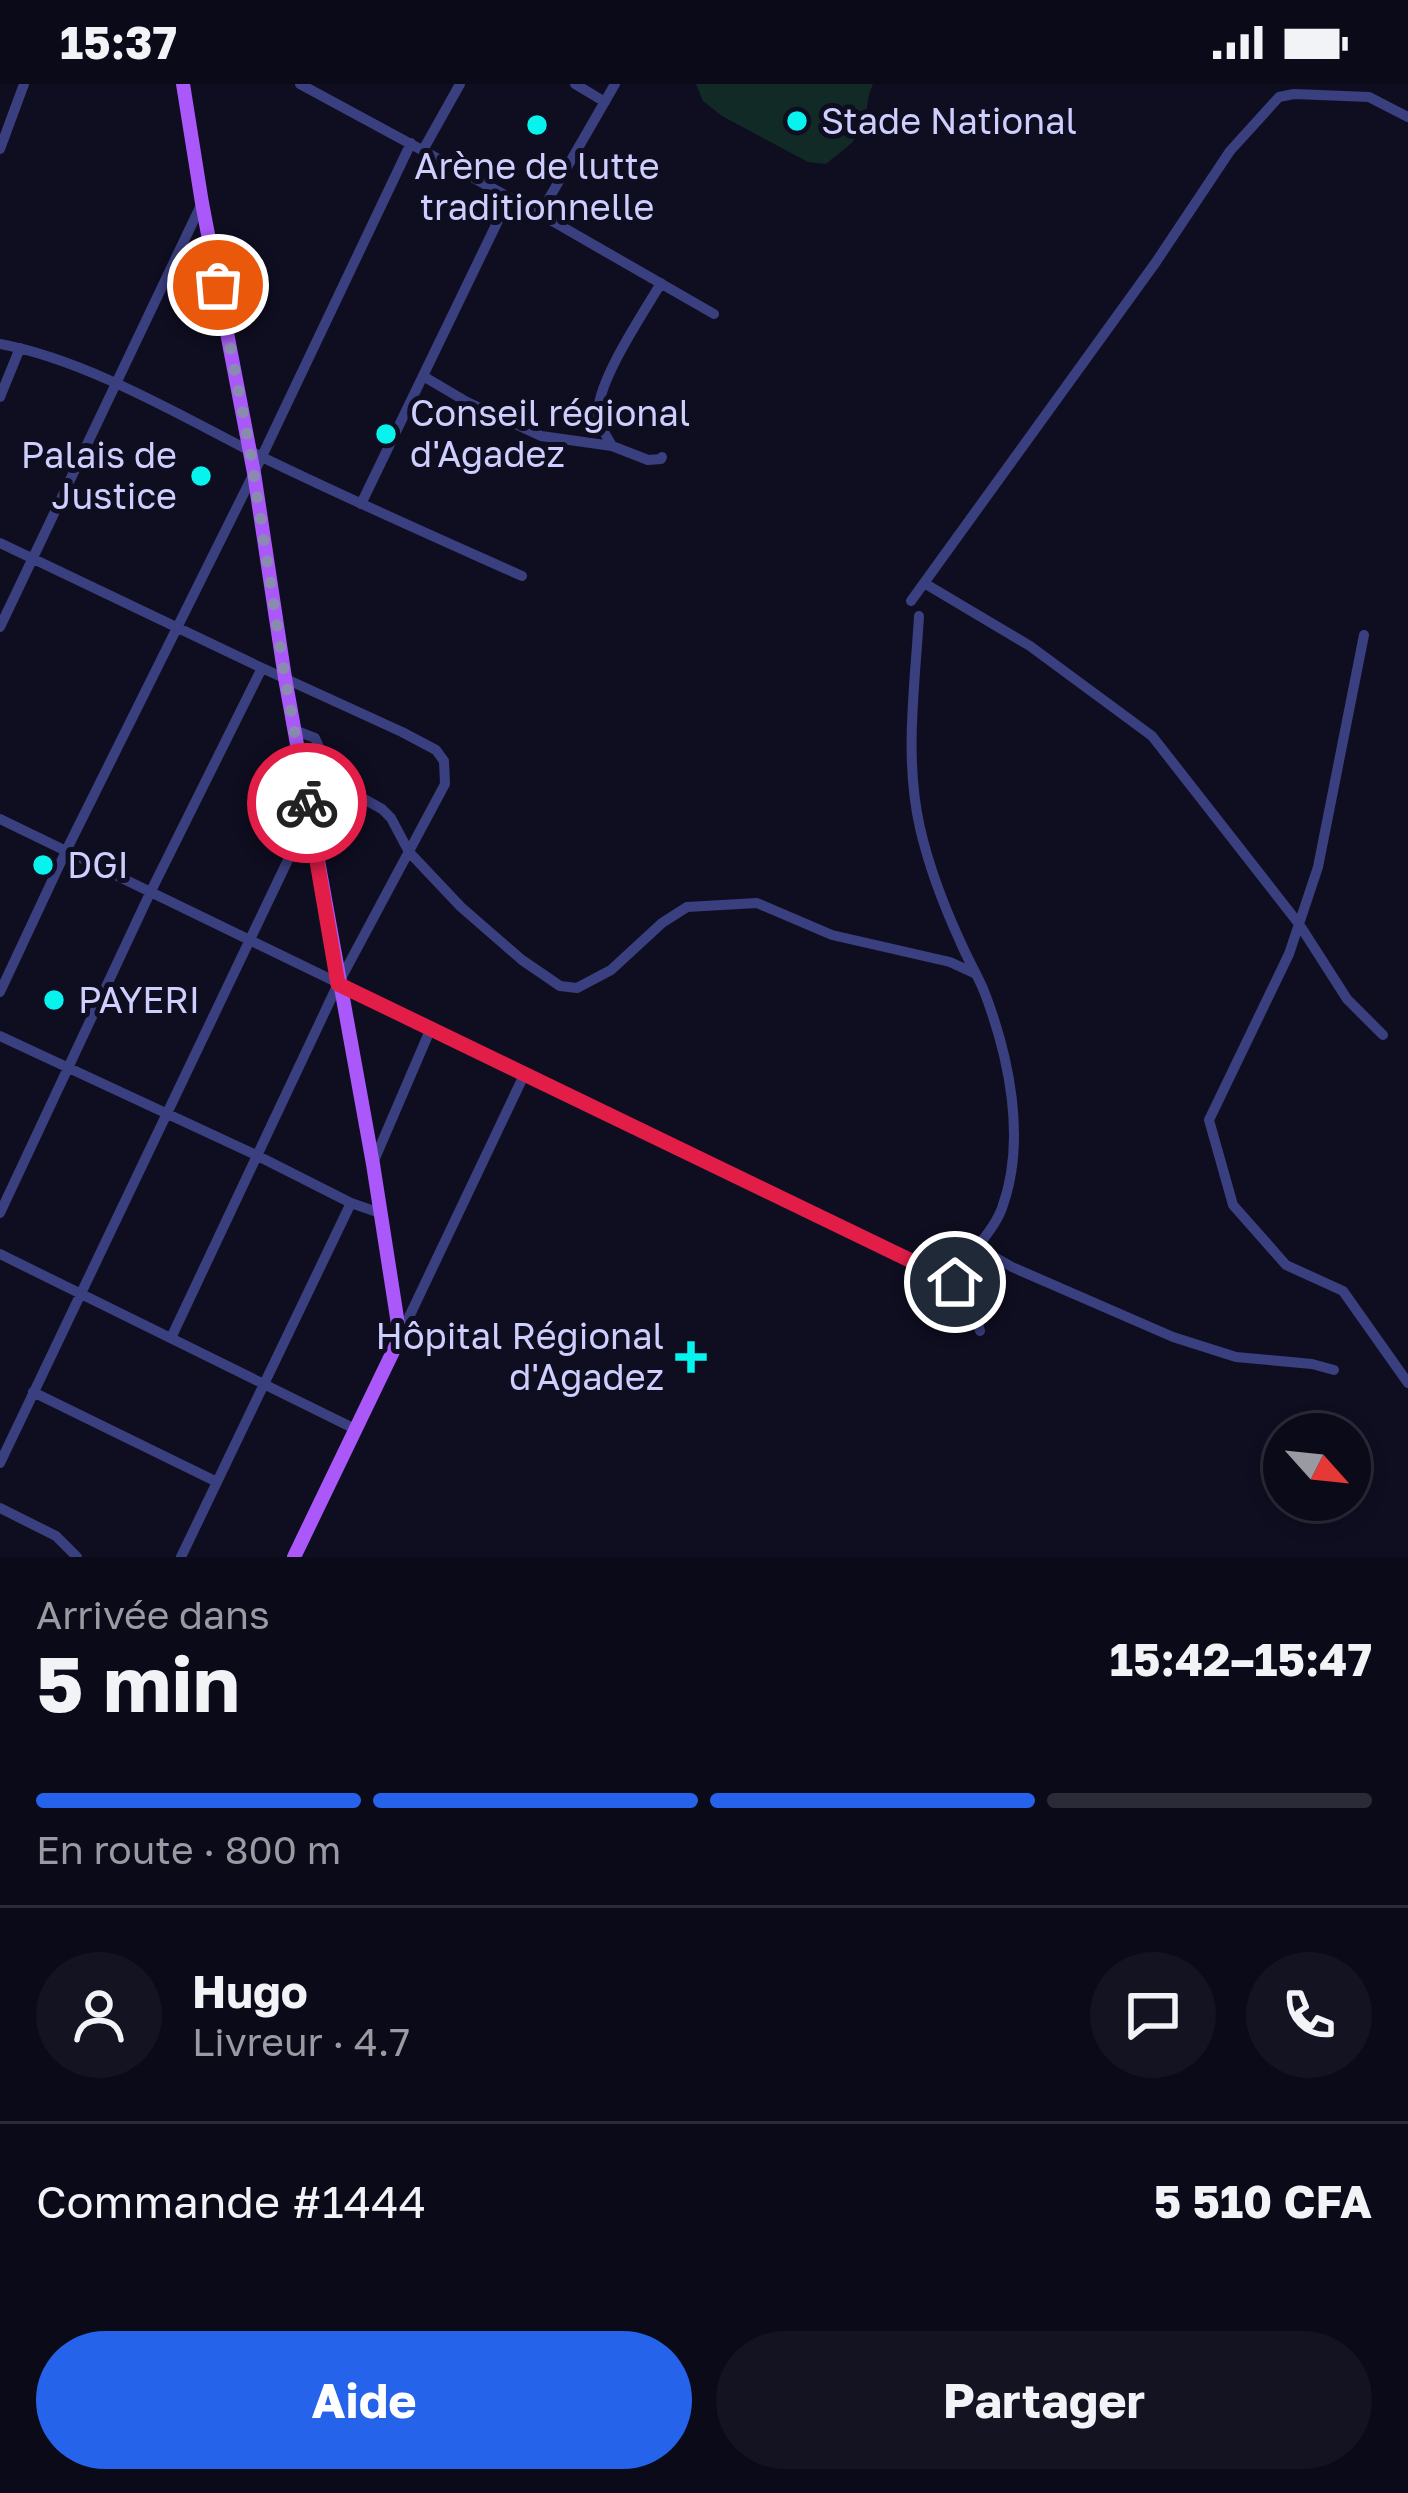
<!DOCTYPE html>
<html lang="fr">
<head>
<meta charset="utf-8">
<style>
  body { margin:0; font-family:"Golos Text",sans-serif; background:#141322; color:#f1f3f6; height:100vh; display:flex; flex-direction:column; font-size:45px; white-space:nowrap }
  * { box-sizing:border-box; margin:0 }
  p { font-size:39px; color:#9a9aa2 }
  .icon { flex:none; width:66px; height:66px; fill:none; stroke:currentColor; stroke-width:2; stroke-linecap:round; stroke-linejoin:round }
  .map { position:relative; height:1473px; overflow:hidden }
  .details { display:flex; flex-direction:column; background:#0b0a19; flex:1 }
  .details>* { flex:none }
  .needle { width:78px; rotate:117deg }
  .fabs { position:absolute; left:1263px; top:1329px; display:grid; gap:24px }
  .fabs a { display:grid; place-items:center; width:108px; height:108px; border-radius:50%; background:#0b0a19; box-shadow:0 6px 18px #0003,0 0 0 3px #2b2b38; font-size:60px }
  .pin { position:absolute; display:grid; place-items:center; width:102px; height:102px; color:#fff; margin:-51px; border:6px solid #fff; border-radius:50%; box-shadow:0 3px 12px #0007 }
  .courier { position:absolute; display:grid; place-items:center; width:120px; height:120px; margin:-60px; border:9px solid #e11d48; border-radius:50%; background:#fff; color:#222; box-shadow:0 3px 15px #0007 }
  .overview em { font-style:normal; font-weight:700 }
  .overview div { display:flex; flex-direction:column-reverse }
  .overview { display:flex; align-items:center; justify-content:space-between; height:204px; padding:0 36px }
  h1 { font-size:78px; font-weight:700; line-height:90px }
  .bar { display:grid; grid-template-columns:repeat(4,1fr); gap:18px 12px; align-content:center; height:144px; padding:0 36px }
  .bar i { height:15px; border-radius:9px; background:#2b2b38 }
  .bar .active { background:#2563eb }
  .bar p { grid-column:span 4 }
  .line { display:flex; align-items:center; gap:30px; padding:0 36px; border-top:3px solid #2b2b38 }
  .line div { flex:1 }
  .round { display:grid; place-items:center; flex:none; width:126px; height:126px; border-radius:63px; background:#141322 }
  .primary-button { display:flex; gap:24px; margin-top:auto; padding:24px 36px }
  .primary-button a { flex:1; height:138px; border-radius:72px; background:#2563eb; color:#fff; font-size:48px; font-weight:700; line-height:138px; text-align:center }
  .primary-button a+a { background:#141322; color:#f1f3f6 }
  .status { display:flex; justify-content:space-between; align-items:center; height:84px; padding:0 60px; background:#0b0a19; direction:ltr }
  .status svg { height:33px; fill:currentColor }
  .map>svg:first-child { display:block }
</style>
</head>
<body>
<div class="status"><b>15:37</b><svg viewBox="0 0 49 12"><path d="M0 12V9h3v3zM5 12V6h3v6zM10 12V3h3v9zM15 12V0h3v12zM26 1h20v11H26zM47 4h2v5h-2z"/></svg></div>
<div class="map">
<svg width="1408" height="1473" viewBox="0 0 1408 1473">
  <rect width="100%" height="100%" fill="#0f0e21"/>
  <path fill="#112a26" d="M 696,0 L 873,0 C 866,14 868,28 863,42 C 857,58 839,69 826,80 L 808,78 L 722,32 L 703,17 Z"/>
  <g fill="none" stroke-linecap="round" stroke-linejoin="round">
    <path stroke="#3a3f7f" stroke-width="10" d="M 300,0 L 540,130 L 714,230
      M 575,0 L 605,18
      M 0,65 L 24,0
      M 423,66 L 460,0
      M 540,130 L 615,0
      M 0,260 C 87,276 183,333 262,373 C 348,415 435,453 522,492
      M 423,292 L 467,318 L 541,352 L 612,362 L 648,376 L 661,375 L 662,373
      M 0,313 L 20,264
      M 612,362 C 606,351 598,340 598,327 C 600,293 643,230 661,199
      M 361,420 L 509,114
      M 0,459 L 262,584 L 402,648 L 436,666 L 444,677 L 445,700 L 338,900 L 171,1254
      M 924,499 L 1030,562 L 1152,652 L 1299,840 L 1347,915 L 1383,951
      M 911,517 L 1156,178 L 1230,67 L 1279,13 L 1294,10 L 1369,13 L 1408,33
      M 919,532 C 915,602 904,674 920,744 C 929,783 943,820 960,857 C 967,874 977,890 984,907 C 1009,972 1027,1056 1002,1124 C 997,1138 987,1151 977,1163 L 940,1156 L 930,1164 L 920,1180
      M 0,543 L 202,119
      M 1364,551 L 1318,783 L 1289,870 L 1209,1036 L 1233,1121 L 1286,1181 L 1343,1207 L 1408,1299
      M 294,646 L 315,654 L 335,699 L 382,725 L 391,734 L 409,768 L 461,823 L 522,876 L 560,902 L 577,904 L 611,886 L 662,839 L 687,823 L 757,819 L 832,851 L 950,878 L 976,890
      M 0,735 L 955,1198 C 973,1211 975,1227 980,1247
      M 0,908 L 66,767 L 254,389 L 411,59
      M 0,952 L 258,1072 L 351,1119 L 380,1129
      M 373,1079 L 431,944
      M 0,1129 L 150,809 L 262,584
      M 977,1163 L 1012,1183 L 1173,1253 L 1236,1273 L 1312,1280 L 1334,1286
      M 0,1170 L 355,1345
      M 400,1252 L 525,989
      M 33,1308 L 217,1398
      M 0,1379 L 309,732
      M 0,1424 L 56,1452 L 77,1473
      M 181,1473 L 351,1119"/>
    <path stroke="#ab58fb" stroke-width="14" d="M 183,0 L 202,119 L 254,389 L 285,594 L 373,1080 L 400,1253 L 294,1473"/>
  </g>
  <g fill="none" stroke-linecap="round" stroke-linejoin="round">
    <path stroke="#8b8bb1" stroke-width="12" stroke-dasharray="0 21.6" d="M 218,201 L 250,366 L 285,594 L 307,719"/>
    <path stroke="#e11d48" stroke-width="15" d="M 307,719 L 338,900 L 955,1198"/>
  </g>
  <g fill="#06f3ee" stroke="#0f0e21" stroke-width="4.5">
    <circle cx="797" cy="37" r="12"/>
    <circle cx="537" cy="41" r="12"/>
    <circle cx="386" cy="350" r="12"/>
    <circle cx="201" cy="392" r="12"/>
    <circle cx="43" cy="781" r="12"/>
    <circle cx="54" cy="916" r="12"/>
    <path d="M685 1255h12v12h12v12h-12v12h-12v-12h-12v-12h12z"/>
  </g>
  <g text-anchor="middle" stroke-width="10" stroke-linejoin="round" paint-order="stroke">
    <g font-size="36" fill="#cecffe" stroke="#0f0e21" text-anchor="start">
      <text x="821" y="50">Stade National</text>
      <text x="537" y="95" text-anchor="middle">Arène de lutte<tspan x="537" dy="41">traditionnelle</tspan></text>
      <text x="410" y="342">Conseil régional<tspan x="410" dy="41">d'Agadez</tspan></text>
      <text x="177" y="384" text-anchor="end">Palais de<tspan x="177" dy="41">Justice</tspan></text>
      <text x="67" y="794">DGI</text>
      <text x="78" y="929">PAYERI</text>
      <text x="664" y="1265" text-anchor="end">Hôpital Régional<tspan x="664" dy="41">d'Agadez</tspan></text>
    </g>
  </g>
</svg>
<div class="fabs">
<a><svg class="needle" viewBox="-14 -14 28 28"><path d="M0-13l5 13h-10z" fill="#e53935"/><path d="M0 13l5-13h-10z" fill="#9a9aa2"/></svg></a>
</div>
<div class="pin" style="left:218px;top:201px;background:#ea580c"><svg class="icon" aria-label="bag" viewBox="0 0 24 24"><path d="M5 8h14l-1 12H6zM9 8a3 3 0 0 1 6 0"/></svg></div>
<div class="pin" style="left:955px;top:1198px;background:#1f2937"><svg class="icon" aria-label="home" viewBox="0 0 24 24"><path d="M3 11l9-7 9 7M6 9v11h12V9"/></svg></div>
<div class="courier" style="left:307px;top:719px"><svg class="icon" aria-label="bike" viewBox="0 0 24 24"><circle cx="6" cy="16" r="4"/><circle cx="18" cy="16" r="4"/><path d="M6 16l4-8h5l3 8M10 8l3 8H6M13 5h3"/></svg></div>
</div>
<section class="details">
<div class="overview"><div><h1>5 min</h1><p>Arrivée dans</p></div><em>15:42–15:47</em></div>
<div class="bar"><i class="active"></i><i class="active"></i><i class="active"></i><i></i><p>En route · 800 m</p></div>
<div class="line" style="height:216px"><a class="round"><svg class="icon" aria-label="person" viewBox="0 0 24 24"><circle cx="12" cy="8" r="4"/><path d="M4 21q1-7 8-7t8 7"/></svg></a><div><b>Hugo</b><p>Livreur · 4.7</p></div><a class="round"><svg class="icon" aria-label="chat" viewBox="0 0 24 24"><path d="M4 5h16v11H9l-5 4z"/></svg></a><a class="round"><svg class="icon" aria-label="phone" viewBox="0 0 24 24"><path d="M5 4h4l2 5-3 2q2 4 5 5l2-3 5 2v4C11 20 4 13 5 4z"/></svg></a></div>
<div class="line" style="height:156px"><div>Commande #1444</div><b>5 510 CFA</b></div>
<div class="primary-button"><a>Aide</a><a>Partager</a></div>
</section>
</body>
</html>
